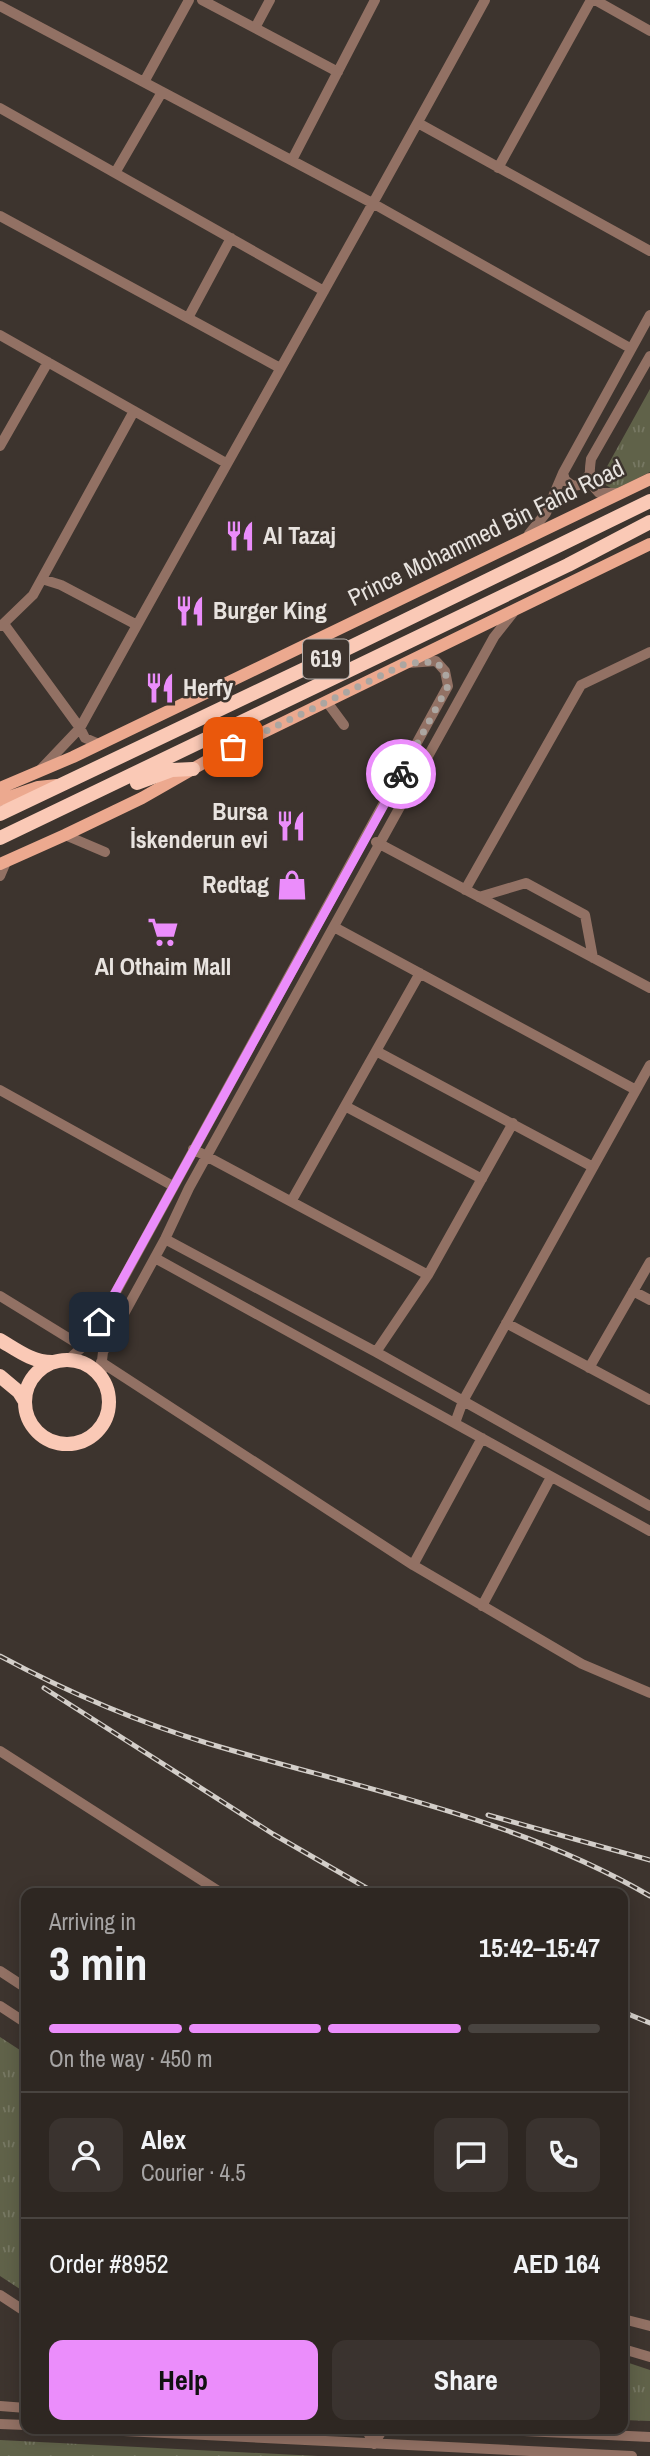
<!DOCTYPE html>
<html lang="en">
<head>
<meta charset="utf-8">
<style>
  body { margin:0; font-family:"Archivo Narrow",sans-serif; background:#3a332f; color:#f1f3f6; height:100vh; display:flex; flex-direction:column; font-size:26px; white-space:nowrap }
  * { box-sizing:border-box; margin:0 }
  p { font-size:23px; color:#a7a5a5 }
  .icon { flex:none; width:38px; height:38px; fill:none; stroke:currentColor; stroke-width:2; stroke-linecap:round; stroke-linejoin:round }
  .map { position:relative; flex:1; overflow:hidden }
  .sheet { position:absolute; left:21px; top:1888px; width:607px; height:546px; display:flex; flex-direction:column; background:#2e2722; border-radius:14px; box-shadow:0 4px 18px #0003,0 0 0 2px #494440 }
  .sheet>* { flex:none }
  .pin { position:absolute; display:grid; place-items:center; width:60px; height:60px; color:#fff; margin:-30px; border-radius:14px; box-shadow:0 4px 10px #0006 }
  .courier { position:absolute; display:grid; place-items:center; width:70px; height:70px; margin:-35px; border:5px solid #eb8dfb; border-radius:50%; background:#fff; color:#222; box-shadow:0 2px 9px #0007 }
  .headline em { font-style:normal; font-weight:700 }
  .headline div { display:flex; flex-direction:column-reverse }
  .headline { display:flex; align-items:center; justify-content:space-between; height:119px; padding:0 28px }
  h1 { font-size:46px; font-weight:700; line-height:52px }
  .bar { display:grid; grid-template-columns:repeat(4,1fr); gap:10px 7px; align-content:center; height:84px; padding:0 28px }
  .bar i { height:9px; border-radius:5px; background:#494440 }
  .bar .current { background:#eb8dfb }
  .bar p { grid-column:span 4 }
  .line { display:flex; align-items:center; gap:18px; padding:0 28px; border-top:2px solid #494440 }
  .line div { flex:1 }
  .round { display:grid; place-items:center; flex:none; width:74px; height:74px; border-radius:14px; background:#3a332f }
  .action { display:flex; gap:14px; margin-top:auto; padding:14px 28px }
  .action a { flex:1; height:80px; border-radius:14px; background:#eb8dfb; color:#111; font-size:28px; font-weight:700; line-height:80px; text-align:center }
  .action a+a { background:#3a332f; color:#f1f3f6 }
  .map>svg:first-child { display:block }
</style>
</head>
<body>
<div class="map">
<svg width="650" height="2456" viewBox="0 0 650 2456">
  <defs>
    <pattern id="park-tufts" width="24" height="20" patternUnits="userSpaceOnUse" patternTransform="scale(1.75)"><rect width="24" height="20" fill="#606249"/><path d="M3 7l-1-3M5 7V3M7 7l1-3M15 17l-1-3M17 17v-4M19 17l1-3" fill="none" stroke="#777863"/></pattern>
  </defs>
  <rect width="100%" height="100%" fill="#3d342e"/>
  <path fill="url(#park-tufts)" d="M 650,389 L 650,472 L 614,490 L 599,481 Z
    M 0,2037 L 26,2054 L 26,2293 L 0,2276 Z
    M 623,2361 L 650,2370 L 650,2421 L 623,2420 Z
    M 0,2440 L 318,2456 L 0,2456 Z"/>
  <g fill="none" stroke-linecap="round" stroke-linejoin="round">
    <path stroke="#927164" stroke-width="10" d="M 202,0 L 338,72
      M 595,0 L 650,31
      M 0,6 L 374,204 L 630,348
      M 255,28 L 270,0
      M 144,82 L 189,0
      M 0,108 L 324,291
      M 418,123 L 650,251
      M 292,160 L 375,0
      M 498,168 L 591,0
      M 115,173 L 162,92
      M 0,216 L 280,368
      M 188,318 L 231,238
      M 0,335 L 226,463
      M 0,446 L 48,362
      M 563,473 L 565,480 L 573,486 L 579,485 L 589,475
      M 617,493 L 599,493 C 588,482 589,473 591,459 L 650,356
      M 529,534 L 546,513 L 563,473 L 650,315
      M 42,579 L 61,585 L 137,625
      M 4,624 L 80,728 C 214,485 352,244 485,0
      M 1,626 L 33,595 L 134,411
      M 327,702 L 344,725
      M 41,769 L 80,728 L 85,738 L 99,744
      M 65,835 L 105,852
      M 376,842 L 650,988
      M 0,876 L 6,862
      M 465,890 L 581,685 L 650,652
      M 479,897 L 526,883 L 585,915 L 593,958
      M 334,927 L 636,1090
      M 376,1051 L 593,1167
      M 0,1090 L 173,1186
      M 345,1106 L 482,1179
      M 193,1149 L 428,1275
      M 292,1200 L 420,973
      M 165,1239 L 376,1352 L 650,1506
      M 155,1258 L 650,1531
      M 633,1291 L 650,1300
      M 0,1296 L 83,1347
      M 506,1323 L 650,1400
      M 376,1352 L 428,1275 L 513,1123
      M 68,1360 L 89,1341 L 448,686 L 445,671 L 436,661 L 408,663
      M 101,1362 L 413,1565 L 582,1664 L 650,1693
      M 589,1368 L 650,1262
      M 103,1380 L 101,1369 L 103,1352 L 165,1239 L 189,1188 L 494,637 L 513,613
      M 455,1423 L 463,1401 L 650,1065
      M 413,1565 L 482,1438
      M 482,1606 L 551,1477
      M 0,1751 L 223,1894
      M 0,1971 L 26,1988
      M 0,2006 L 26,2023
      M 0,2295 L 26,2312
      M 623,2319 L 650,2326
      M 623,2349 L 650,2357
      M 0,2406 L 26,2408
      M 0,2424 L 26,2425
      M 83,2429 L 632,2456
      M 366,2429 L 374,2444
      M 480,2429 L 650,2437
      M 374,2444 L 383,2429"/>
    <path stroke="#eca98f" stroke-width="12" d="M 0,788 L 73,757 L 650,479
      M 0,800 L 38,787 L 57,785
      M 0,864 L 65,835 L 142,798 L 219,754 L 650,544"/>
    <path stroke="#fac9b6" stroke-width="14" d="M 137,783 L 172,770 L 193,769
      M 0,814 L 336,654 L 650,501
      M 0,838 L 568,565 L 650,522
      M 0,1340 C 17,1350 32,1362 52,1362
      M25 1402a42 42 0 1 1 84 0a42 42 0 1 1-84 0Z
      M 0,1376 L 19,1392 L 24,1400"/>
    <g stroke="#d3cec9" stroke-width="5">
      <path id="rail" d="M 0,1656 C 67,1692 137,1722 210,1744 C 358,1788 515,1817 650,1896
        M 44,1688 L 273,1834 L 377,1894
        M 488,1815 L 650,1860
        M 623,2012 L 650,2023"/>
    </g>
    <use href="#rail" stroke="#3d342e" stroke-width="2.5" stroke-dasharray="8" stroke-linecap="butt"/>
  </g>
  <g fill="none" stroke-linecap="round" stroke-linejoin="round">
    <path stroke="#aca6a1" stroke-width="7" stroke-dasharray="0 12.6" d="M 233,747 L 407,663 L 436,662 L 445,671 L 448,686 L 401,774"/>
    <path stroke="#eb8dfb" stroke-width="9" d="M 99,1322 L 401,774"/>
  </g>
  <defs>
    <g id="restaurant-bare" transform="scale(2.415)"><path d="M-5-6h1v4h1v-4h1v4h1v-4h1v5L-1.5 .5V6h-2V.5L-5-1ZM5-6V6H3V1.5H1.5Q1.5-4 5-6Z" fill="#eb8dfb" stroke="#3d342e" stroke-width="2.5" paint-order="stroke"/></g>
    <g id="shop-bare" transform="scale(2.415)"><path d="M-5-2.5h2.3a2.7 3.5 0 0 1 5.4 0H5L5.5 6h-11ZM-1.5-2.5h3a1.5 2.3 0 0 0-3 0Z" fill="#eb8dfb" stroke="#3d342e" stroke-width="2.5" paint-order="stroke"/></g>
    <g id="supermarket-bare" transform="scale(2.415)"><path d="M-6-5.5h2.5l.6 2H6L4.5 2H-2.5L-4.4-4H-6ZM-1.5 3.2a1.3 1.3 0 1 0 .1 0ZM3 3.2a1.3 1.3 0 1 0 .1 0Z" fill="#eb8dfb" stroke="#3d342e" stroke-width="2.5" paint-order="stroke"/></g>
  </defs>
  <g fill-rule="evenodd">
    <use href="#restaurant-bare" x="240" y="536"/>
    <use href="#restaurant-bare" x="190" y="611"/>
    <use href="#restaurant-bare" x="160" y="688"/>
    <use href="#restaurant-bare" x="291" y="826"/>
    <use href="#shop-bare" x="292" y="885"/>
    <use href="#supermarket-bare" x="163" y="932"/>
  </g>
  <g text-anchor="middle" stroke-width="5" stroke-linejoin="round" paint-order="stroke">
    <rect fill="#3d342e" stroke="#b5aeaa" stroke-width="2" x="303" y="639.5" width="46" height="39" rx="5"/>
    <g font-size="23" font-weight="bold" fill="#e8e3df">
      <text x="326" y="667">619</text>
    </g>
    <g font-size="24" fill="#e8e3df" stroke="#3d342e">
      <text transform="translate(486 533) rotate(-26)" y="8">Prince Mohammed Bin Fahd Road</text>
    </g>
    <g font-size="24" font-weight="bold" fill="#e8e3df" stroke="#3d342e" text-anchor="start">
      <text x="263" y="544">Al Tazaj</text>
      <text x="213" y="619">Burger King</text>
      <text x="183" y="696">Herfy</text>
      <text x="268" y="820" text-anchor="end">Bursa<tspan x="268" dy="28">İskenderun evi</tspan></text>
      <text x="269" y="893" text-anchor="end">Redtag</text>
      <text x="163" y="975" text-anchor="middle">Al Othaim Mall</text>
    </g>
  </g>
</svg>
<div class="pin" style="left:233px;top:747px;background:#ea580c"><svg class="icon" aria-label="bag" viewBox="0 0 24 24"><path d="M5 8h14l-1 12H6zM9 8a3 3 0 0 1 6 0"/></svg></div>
<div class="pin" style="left:99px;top:1322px;background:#1f2937"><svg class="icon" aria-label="home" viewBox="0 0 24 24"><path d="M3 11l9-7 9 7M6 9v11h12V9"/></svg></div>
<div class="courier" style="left:401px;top:774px"><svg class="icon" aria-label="bike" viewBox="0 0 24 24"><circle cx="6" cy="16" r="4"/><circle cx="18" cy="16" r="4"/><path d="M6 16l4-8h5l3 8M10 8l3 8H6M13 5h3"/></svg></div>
<section class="sheet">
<div class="headline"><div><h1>3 min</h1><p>Arriving in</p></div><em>15:42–15:47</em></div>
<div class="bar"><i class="current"></i><i class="current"></i><i class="current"></i><i></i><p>On the way · 450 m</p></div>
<div class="line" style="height:126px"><a class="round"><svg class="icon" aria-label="person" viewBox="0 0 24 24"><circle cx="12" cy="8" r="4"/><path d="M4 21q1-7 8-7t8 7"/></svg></a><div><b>Alex</b><p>Courier · 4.5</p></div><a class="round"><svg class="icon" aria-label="chat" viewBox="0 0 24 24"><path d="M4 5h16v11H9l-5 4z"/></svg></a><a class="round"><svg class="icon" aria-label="phone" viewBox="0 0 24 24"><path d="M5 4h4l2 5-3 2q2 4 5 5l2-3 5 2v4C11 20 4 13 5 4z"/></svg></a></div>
<div class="line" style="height:91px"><div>Order #8952</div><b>AED 164</b></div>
<div class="action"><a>Help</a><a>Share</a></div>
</section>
</div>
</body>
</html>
